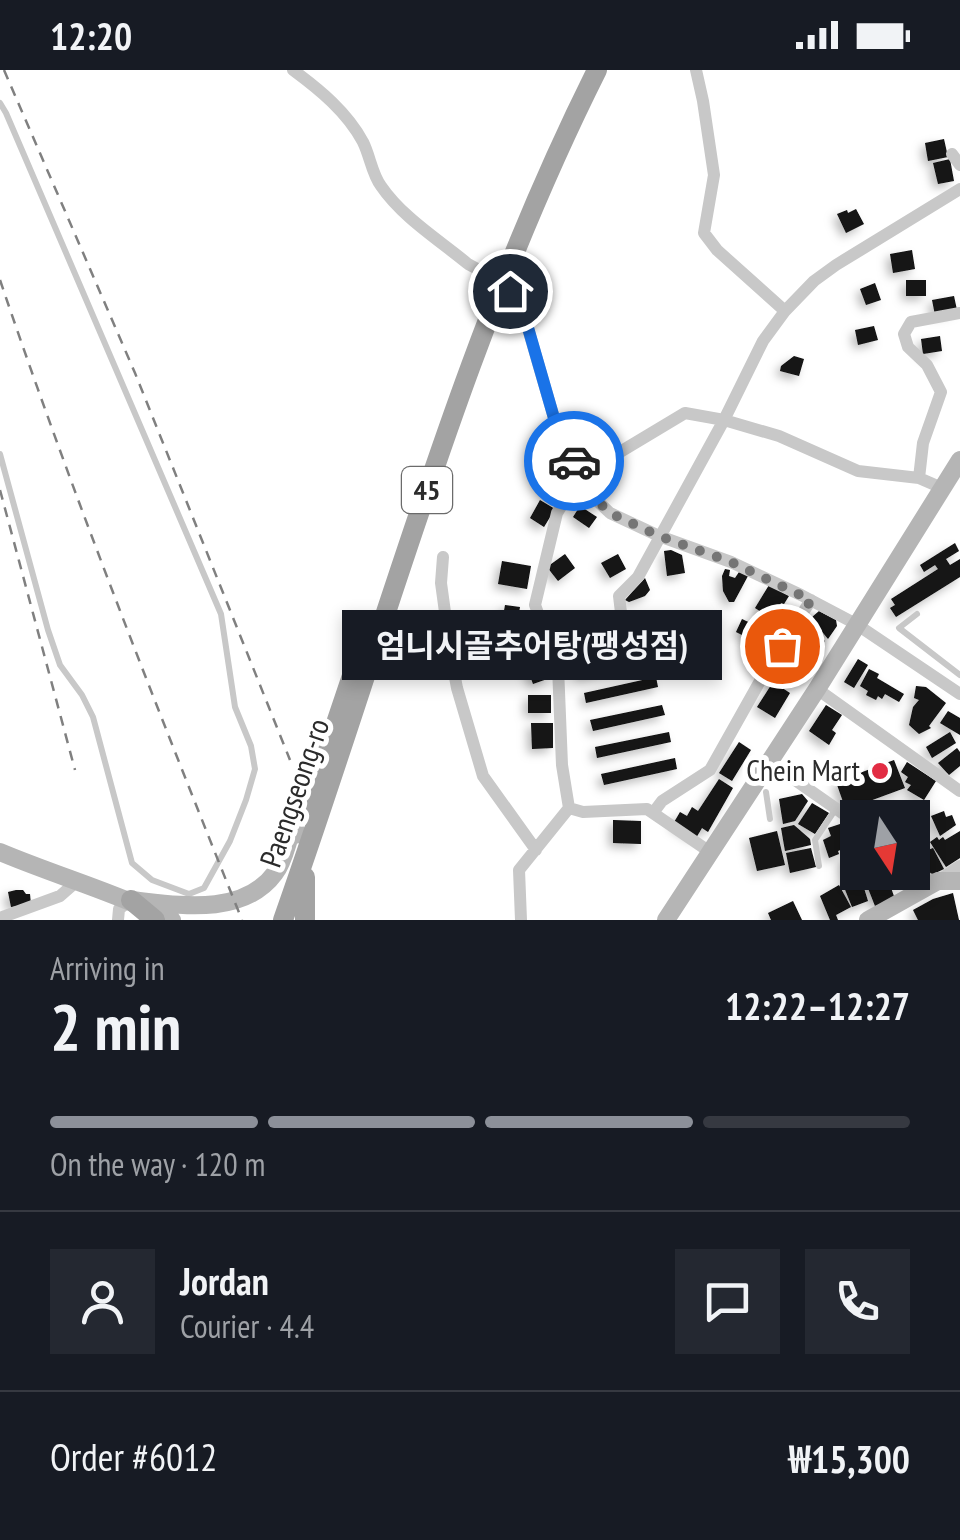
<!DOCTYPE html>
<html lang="en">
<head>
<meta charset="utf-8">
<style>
  body { margin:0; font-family:"PT Sans Narrow","Noto Sans KR",sans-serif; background:#242831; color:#f1f3f6; height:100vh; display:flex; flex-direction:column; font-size:38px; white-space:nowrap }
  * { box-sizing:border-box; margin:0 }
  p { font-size:32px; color:#9ea1a6 }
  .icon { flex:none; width:55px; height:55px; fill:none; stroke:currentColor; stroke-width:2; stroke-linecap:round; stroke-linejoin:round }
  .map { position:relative; height:850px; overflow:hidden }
  .panel { display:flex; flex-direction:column; background:#171b24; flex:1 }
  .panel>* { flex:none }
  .needle { width:65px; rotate:168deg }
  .fabs { position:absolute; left:840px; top:730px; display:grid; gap:20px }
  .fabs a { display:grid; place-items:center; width:90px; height:90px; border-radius:0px; background:#171b24; box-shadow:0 5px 15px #0003; font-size:50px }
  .pin { position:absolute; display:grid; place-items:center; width:85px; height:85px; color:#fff; margin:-42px; border:5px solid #fff; border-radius:50%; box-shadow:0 2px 10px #0007 }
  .courier { position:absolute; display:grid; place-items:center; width:100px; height:100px; margin:-50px; border:8px solid #1a73e8; border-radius:50%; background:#fff; color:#222; box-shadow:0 2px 12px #0007 }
  .bubble { position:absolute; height:70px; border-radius:0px; background:#171b24; box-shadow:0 5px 15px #0003; font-size:32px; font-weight:700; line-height:70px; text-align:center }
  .overview em { font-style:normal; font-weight:700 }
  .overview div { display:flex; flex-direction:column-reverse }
  .overview { display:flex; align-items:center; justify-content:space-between; height:170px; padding:0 50px }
  h1 { font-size:65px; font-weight:700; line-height:75px }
  .bar { display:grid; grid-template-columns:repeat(4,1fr); gap:15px 10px; align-content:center; height:120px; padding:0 50px }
  .bar i { height:12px; border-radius:8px; background:#363941 }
  .bar .active { background:#8c9099 }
  .bar p { grid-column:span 4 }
  .line { display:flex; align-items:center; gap:25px; padding:0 50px; border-top:2px solid #363941 }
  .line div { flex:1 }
  .round { display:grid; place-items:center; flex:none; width:105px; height:105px; border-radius:0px; background:#242831 }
  .status { display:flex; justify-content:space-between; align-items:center; height:70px; padding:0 50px; background:#171b24; direction:ltr }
  .status svg { height:28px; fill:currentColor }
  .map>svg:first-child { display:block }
</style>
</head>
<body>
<div class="status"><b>12:20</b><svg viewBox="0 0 49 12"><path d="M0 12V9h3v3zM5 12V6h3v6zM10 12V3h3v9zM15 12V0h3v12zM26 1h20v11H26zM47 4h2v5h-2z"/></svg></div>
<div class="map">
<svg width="960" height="850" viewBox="0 0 960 850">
  <defs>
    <filter id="shadow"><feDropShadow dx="-4.5" dy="4.5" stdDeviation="5" flood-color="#0004"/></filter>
  </defs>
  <rect width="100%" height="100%" fill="#fff"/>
  <path fill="#121212" filter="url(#shadow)" d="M 944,69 L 948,87 L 928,91 L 925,73 Z
    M 950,89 L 954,111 L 938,114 L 933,93 Z
    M 856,139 L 864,154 L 846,163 L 837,144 L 847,140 L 848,143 Z
    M 912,180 L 915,199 L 893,203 L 890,184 Z
    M 906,210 L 926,210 L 926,226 L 906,226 Z
    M 875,213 L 881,230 L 866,235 L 860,219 Z
    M 954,226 L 957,240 L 935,245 L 932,230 Z
    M 874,256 L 878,270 L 858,275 L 855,260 Z
    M 940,266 L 942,281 L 923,284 L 921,269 Z
    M 794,286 L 804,289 L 799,306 L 780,301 L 781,296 Z
    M 540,430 L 555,439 L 544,457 L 530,448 Z
    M 580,436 L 597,447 L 589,458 L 573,447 Z
    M 955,473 L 959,481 L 946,489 L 950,495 L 960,489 L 960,507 L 896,547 L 890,538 L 895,535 L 891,529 L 938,499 L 935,495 L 924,502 L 920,495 Z
    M 671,480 L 682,485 L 685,503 L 667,506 L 664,481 Z
    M 565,484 L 575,498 L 558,511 L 547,497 Z
    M 618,484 L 626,499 L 610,508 L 601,493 Z
    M 502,491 L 531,496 L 527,519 L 498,514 Z
    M 725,499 L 730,500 L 729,506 L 735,508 L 739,502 L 748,506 L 734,532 L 729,532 L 723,521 L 722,506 Z
    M 645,508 L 650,520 L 645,526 L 629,532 L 625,530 Z
    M 769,515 L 789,526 L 784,534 L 781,533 L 778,539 L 774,536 L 766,545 L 755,538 Z
    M 505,535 L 520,537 L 516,560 L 501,558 Z
    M 819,541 L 836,550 L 837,556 L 828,569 L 811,548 Z
    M 742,549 L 763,559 L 756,572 L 736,562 Z
    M 813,557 L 825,571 L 815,588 L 802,563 Z
    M 800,564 L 813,588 L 806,603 L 789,592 L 792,587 L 790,585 L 791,581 L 796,572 L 793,567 Z
    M 538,577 L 550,608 L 533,614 L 522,583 Z
    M 651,581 L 654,591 L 581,607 L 578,597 Z
    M 858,589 L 868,595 L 854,618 L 844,612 Z
    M 869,599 L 879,604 L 877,608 L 904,624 L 899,632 L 885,624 L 882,629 L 878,626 L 876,630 L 866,625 L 868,621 L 860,616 Z
    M 656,607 L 658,617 L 586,633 L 584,623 Z
    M 773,612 L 790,623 L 775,648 L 757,637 Z
    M 916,616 L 926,617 L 946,633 L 929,656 L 931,658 L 919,664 L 909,655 L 913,637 L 919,630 L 914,628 Z
    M 528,625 L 551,625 L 551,643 L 528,643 Z
    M 662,635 L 665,645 L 593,661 L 590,650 Z
    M 826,635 L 842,645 L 832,660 L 836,663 L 829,675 L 809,661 Z
    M 948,641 L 960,648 L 960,665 L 940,653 Z
    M 531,653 L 553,653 L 553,678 L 532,679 Z
    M 669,662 L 671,672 L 597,688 L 595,677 Z
    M 950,662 L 956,673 L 932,688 L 926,677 Z
    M 739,672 L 751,680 L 732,711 L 719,703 Z
    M 957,678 L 960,682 L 960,696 L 949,705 L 938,693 Z
    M 675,688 L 677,699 L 604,715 L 601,704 Z
    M 894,690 L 905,718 L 856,736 L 858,739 L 847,743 L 836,712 Z
    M 907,692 L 936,711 L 924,730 L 907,720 L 911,715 L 905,712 L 908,707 L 901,702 Z
    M 719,709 L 733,718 L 708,762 L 702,758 L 696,768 L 673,754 L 680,742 L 687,746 L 692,737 L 698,741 Z
    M 802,724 L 808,731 L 795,751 L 783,754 L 779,729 Z
    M 812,733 L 829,743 L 815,764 L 798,754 Z
    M 944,741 L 946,747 L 952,745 L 956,755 L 940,766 L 931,746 Z
    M 613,750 L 641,751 L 641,774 L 613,773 Z
    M 843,753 L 849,770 L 841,773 L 843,779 L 838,781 L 839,784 L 829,788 L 823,770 L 831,766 L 828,758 Z
    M 794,755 L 810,769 L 811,775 L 785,781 L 781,758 Z
    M 777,761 L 785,795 L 757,801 L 749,768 Z
    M 960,761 L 960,788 L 946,797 L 930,772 L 937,767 L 939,770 L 943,767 L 945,770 Z
    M 921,767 L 928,780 L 933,778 L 944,799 L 931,805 L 915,771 Z
    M 811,778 L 816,797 L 790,803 L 786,783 Z
    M 854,786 L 868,831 L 852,837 L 844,817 L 848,815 L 843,789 Z
    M 880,802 L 882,806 L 886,804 L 895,829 L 875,836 L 864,808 Z
    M 839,815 L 851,837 L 836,845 L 838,850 L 830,850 L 820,826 Z
    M 16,820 L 23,820 L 26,824 L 30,824 L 31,834 L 11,837 L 8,822 Z
    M 953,823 L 959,850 L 918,850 L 913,840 L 933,829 Z
    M 793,831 L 802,850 L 771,850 L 768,843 Z"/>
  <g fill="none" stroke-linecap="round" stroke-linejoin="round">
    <path stroke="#c8c8c8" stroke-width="6" d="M 0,33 L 6,43 L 221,544 L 235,637 L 251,676 L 255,699 L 246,730 L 230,771 L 204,818 L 189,824 L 152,810 L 132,793 L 93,647 L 82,625 L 60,595 L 48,560 L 0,384
      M 917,544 L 899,558 L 960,605
      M 766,722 L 770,749
      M 819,796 L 815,770 L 835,740"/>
    <path stroke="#c8c8c8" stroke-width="12" d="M 293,0 C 320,20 347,42 363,72 C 370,86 372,104 381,116 C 402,147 439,170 468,194 L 481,201
      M 696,0 L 703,31 L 714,105 L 704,163 L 717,180 L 785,241
      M 952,84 L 960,95
      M 509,221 L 520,231 L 554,348 L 588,422 L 610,443 L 659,466 L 731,492 L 801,525 L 856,554 L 960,624
      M 919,408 L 923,373 L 941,322 L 927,295 L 908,277 L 904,264 L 911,252 L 960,243
      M 443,487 L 441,513 L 451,586 L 457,618 L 483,706 L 536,780
      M 623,559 L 619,526 L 638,507 L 724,350 L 763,271 L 785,241 L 814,211 L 836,195 L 960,119
      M 817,619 L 960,721
      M 768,691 L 858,754
      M 569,738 L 583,742 L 647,739 L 710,782
      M 653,743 L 662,731 L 710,700 L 769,595 L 811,530
      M 912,793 L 928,809 L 938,811 L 960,796
      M 0,848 L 60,826 L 76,812
      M 118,850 L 119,839 L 131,830
      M 521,850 L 519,800 L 569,738 L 562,695 L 558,597 L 535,535 L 557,443 L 580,406 L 685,343 L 724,350 L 779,366 L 858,401 L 919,408 L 942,418"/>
    <path stroke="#b5b5b5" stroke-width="18" d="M 0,782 C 57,806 117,823 172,850
      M 131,830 C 178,835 243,847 275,803 C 283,793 286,778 290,766 L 299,764
      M 666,850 L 817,619 L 960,390
      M 868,850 L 938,811 L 960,811"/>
    <path stroke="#a3a3a3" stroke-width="20" d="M 306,742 L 359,585
      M 305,807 L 305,850
      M 131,830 L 155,850
      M 283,850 C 384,565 461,271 597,0"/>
    <path stroke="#808080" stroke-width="2.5" stroke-dasharray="10 8" stroke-linecap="butt" d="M 4,0 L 135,303 L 290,690
      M 0,210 C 73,426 157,638 242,850
      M 0,420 L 75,700"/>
  </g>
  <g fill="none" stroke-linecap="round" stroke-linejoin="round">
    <path stroke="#757575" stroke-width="10" stroke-dasharray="0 18" d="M 574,391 L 588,422 L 610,443 L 659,466 L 731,492 L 811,530 L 782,576"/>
    <path stroke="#1a73e8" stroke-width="12" d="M 510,221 L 520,230 L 554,348 L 574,391"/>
  </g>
  <circle fill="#e22d44" stroke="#fff" stroke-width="4" cx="880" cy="701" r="10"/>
  <g text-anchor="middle" stroke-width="10" stroke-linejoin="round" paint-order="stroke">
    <rect fill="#fff" stroke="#6b6b6b" stroke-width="2.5" x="402" y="397" width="50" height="46" rx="8"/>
    <g font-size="28" font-weight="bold" fill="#2b2b2b">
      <text x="427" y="430">45</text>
    </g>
    <g font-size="30" fill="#2b2b2b" stroke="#fff" text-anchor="end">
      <text x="860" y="711">Chein Mart</text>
    </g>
    <g font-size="30" fill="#2b2b2b" stroke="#fff">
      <text transform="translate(295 723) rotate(-71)" y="10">Paengseong-ro</text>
    </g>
  </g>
</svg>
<div class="fabs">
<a><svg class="needle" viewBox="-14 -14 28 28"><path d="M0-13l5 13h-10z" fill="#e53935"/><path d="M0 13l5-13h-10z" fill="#9ea1a6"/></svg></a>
</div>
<div class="pin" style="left:782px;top:576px;background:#ea580c"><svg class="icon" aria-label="bag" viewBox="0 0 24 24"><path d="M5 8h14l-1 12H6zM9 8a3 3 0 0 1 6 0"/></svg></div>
<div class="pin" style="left:510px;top:221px;background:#1f2937"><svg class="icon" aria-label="home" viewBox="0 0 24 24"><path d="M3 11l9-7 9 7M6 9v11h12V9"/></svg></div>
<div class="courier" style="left:574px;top:391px"><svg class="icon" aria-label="car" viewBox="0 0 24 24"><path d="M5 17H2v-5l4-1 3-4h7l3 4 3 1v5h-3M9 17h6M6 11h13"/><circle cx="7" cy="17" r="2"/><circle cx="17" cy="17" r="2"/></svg></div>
<div class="bubble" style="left:342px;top:540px;width:380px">엄니시골추어탕(팽성점)</div>
</div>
<section class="panel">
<div class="overview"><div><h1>2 min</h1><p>Arriving in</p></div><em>12:22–12:27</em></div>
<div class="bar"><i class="active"></i><i class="active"></i><i class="active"></i><i></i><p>On the way · 120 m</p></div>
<div class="line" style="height:180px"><a class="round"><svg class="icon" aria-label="person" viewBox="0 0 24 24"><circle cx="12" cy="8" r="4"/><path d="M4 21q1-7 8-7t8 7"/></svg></a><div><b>Jordan</b><p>Courier · 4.4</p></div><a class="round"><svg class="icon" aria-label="chat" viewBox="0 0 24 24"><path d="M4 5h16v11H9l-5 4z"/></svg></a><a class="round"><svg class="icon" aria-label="phone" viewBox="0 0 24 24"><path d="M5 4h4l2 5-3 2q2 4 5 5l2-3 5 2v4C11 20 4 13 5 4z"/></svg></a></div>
<div class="line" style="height:130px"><div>Order #6012</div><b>₩15,300</b></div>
</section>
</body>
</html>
